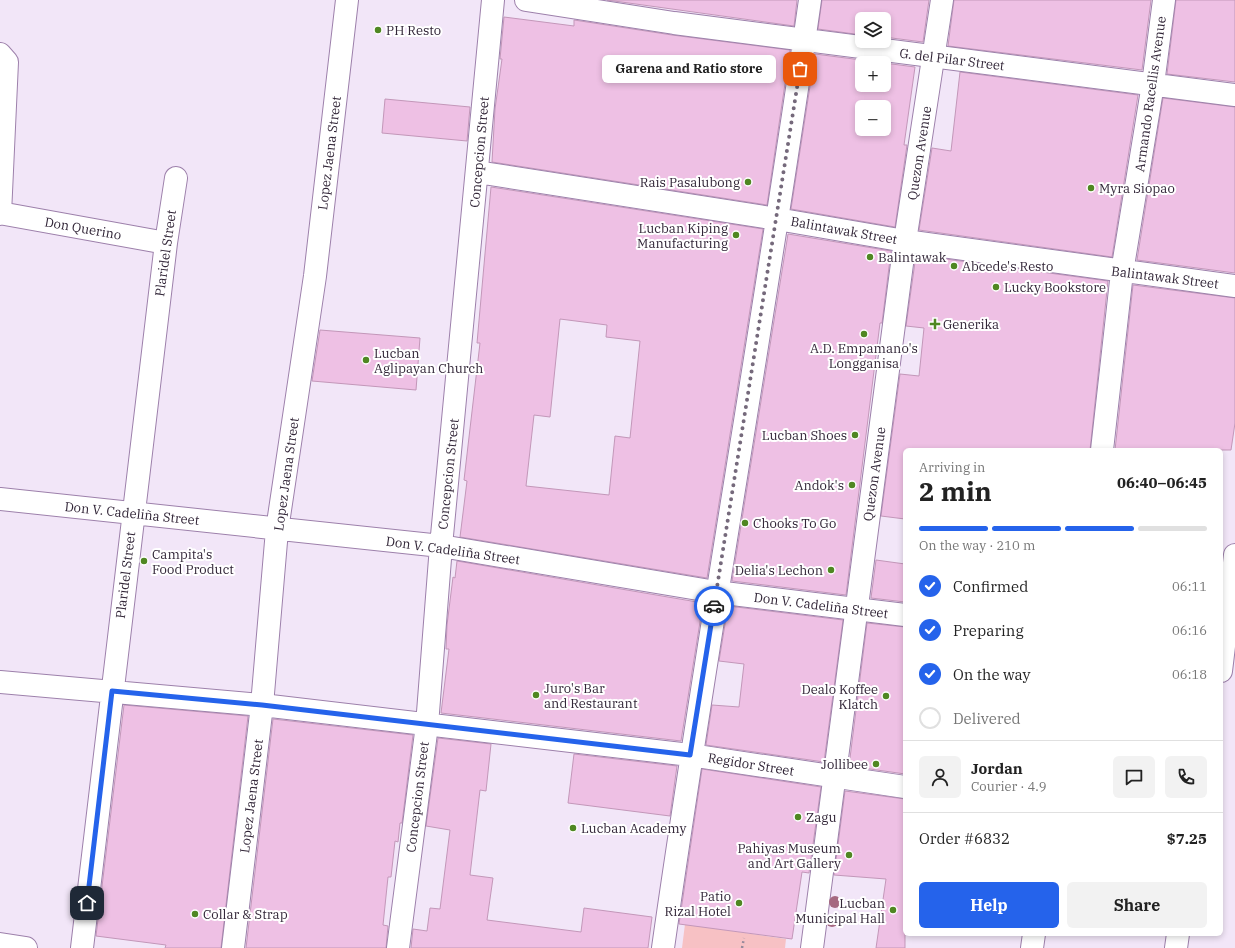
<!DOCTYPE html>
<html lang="en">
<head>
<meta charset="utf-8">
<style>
  body { margin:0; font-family:"IBM Plex Serif",serif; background:#f2f2f2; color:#222; height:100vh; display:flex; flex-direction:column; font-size:15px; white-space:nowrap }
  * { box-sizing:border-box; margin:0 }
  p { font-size:13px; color:#767676 }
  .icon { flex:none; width:22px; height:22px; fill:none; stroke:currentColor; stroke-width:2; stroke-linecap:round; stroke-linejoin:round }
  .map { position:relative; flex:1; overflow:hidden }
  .panel { position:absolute; left:903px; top:448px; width:320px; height:488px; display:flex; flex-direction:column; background:#fff; border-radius:6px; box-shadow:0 2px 6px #0003 }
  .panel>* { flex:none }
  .fabs { position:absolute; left:855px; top:12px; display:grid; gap:8px }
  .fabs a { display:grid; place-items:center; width:36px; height:36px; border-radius:6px; background:#fff; box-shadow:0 2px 6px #0003; font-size:20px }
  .pin { position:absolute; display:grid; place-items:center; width:34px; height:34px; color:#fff; margin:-17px; border-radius:8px; box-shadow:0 2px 6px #0006 }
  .courier { position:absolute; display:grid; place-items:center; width:40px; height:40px; margin:-20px; border:3px solid #2563eb; border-radius:50%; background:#fff; color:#222; box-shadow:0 1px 5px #0007 }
  .bubble { position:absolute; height:28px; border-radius:6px; background:#fff; box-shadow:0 2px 6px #0003; font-size:13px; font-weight:700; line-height:28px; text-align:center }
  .overview em { font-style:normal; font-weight:700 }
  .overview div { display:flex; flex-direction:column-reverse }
  .overview { display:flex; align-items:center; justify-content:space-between; height:68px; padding:0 16px }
  h1 { font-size:26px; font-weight:700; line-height:30px }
  .bar { display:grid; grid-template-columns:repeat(4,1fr); gap:6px 4px; align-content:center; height:48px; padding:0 16px }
  .bar i { height:5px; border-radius:3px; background:#e0e0e0 }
  .bar .active { background:#2563eb }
  .bar p { grid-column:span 4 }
  .line { display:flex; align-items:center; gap:10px; padding:0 16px; border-top:1px solid #e0e0e0 }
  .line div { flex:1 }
  .round { display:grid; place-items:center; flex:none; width:42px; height:42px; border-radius:6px; background:#f2f2f2 }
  ol { padding:0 16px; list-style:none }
  li { display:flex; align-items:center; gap:12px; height:44px }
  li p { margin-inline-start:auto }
  li .icon { padding:4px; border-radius:50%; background:#2563eb; color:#fff; stroke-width:4 }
  li:last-child { color:#767676 }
  li i { width:22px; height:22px; border:2px solid #e0e0e0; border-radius:50% }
  .button { display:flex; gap:8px; margin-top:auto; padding:8px 16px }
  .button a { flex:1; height:46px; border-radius:6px; background:#2563eb; color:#fff; font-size:16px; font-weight:700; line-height:46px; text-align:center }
  .button a+a { background:#f2f2f2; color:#222 }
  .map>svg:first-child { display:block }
</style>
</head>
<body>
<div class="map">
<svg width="1235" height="948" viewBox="0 0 1235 948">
  <rect width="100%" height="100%" fill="#f2e6f8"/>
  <path fill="#f7c1c4" d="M 685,924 L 786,939 L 785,948 L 682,948 Z"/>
  <path fill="#eec0e4" stroke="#c397b9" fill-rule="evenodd" d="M 607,0 L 797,0 L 794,26 Z
    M 822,0 L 929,0 L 923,42 L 884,37 L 884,19 L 862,19 L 862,35 L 818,29 Z
    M 954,0 L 1151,0 L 1142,70 L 948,46 Z
    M 1176,0 L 1235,0 L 1235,82 L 1167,74 Z
    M 504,17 L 574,26 L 574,20 L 672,35 L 790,50 L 767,205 L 492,162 L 495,109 L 502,59 L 500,59 Z
    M 815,54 L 915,67 L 904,145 L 907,145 L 895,227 L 791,209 ZM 862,63 L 884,63 L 884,85 L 862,85 ZM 862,107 L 884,107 L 884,129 L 862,129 Z
    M 960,72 L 1138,95 L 1112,257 L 919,230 L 932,148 L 951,151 Z
    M 1163,98 L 1235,107 L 1235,273 L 1137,260 Z
    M 385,99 L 470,107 L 467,141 L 382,133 Z
    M 491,187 L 763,229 L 707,578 L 460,537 L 467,481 L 464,480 L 480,343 L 477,343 ZM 560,319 L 607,325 L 606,337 L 640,341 L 630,438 L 615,436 L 609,495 L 526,486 L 534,415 L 550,417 Z
    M 788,234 L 891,251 L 882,323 L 880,323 L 846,595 L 732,581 Z
    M 916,255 L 1108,281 L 1090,450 L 905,450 L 905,519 L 881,516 L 900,374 L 919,376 L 924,328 L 906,326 Z
    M 1133,285 L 1235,298 L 1235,423 L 1231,450 L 1115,450 Z
    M 320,330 L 420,338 L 416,390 L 312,381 Z
    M 876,560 L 905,564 L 905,602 L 871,598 Z
    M 457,561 L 703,603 L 681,741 L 441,713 L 449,649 L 446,649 L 447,625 L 453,577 L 455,578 Z
    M 728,606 L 843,620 L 824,762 L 706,745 L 712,705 L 739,707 L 744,664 L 719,661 Z
    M 867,623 L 905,627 L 905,774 L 849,766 Z
    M 124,705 L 248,716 L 221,948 L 165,948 L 166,945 L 96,936 Z
    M 273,719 L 413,735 L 402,823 L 400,823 L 398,842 L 395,841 L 391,877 L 388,877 L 383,925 L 388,926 L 386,948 L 246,948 Z
    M 438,738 L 491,744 L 486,791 L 480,790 L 470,875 L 493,878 L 487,920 L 581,932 L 584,908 L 652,917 L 648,948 L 411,948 L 413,929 L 427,931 L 430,908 L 440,909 L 450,830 L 426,826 Z
    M 574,754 L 677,766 L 670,816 L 568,803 Z
    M 702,769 L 821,787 L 809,873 L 802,872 L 792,939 L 679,924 Z
    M 845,791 L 905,799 L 905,948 L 876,948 L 886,879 L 834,875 Z"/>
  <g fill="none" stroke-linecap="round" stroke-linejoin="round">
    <g stroke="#9d80ab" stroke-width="24">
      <path id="street" d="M 526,0 L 674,23 L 1235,95
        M 0,54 L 7,62 L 0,214
        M 477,172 L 777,219 L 905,241 L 1235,286
        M 0,213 L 166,243
        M 1102,450 L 1122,272 L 1153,84 L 1164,0
        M 0,499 L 441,546 L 716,592 L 905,615
        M 1221,671 L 1235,555
        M 0,682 L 262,705 L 690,755 L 905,787
        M 82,948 L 166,243 L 176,178
        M 233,948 L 262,705 L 277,530 L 315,276 L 347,0
        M 398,948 L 427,725 L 441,546 L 493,0
        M 663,948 C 708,631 765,317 810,0
        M 1032,948 L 1034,934
        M 1176,948 L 1178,934"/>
    </g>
    <g stroke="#9d80ab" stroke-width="24">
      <path id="secondary" d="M 0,944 L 26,948
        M 812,948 L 905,241 L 942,0"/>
    </g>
    <path stroke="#94889a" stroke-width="2.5" stroke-dasharray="2 3" stroke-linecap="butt" d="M 742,948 L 744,938"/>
    <use href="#street" stroke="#fff" stroke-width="22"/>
    <use href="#secondary" stroke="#fff" stroke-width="22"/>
  </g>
  <g fill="#a56880">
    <circle cx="835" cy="902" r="6"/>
    <circle cx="832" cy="921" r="6"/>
  </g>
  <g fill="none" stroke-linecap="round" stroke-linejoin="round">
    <path stroke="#75697b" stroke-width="4" stroke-dasharray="0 7.2" d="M 714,606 L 800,69"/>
    <path stroke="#2563eb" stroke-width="5" d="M 87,903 L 112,691 L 262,705 L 690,755 L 714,606"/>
  </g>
  <g fill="#4f8722" stroke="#fff" stroke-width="1.5">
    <circle cx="378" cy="30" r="4"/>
    <circle cx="748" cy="182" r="4"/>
    <circle cx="1091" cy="188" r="4"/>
    <circle cx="736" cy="235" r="4"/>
    <circle cx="870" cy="257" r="4"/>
    <circle cx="954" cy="266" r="4"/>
    <circle cx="996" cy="287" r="4"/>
    <path d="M933 318h4v4h4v4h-4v4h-4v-4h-4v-4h4z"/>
    <circle cx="864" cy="334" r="4"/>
    <circle cx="366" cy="360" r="4"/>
    <circle cx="855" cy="435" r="4"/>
    <circle cx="852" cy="485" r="4"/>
    <circle cx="745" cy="523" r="4"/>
    <circle cx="144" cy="561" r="4"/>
    <circle cx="831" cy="570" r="4"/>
    <circle cx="536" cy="695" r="4"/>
    <circle cx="886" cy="696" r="4"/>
    <circle cx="876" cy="764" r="4"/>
    <circle cx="798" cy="817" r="4"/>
    <circle cx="573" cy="828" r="4"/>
    <circle cx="849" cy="855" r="4"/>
    <circle cx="739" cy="903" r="4"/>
    <circle cx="893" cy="910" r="4"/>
    <circle cx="195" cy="914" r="4"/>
  </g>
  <g text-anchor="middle" stroke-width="4" stroke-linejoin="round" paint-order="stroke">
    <g font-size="13" fill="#312537" stroke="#fff" text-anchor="start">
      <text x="386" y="35">PH Resto</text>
      <text x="740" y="187" text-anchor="end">Rais Pasalubong</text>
      <text x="1099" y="193">Myra Siopao</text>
      <text x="728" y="233" text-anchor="end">Lucban Kiping<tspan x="728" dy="15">Manufacturing</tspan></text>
      <text x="878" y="262">Balintawak</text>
      <text x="962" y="271">Abcede's Resto</text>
      <text x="1004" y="292">Lucky Bookstore</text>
      <text x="943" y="329">Generika</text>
      <text x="864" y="353" text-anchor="middle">A.D. Empamano's<tspan x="864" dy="15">Longganisa</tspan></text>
      <text x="374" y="358">Lucban<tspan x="374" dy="15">Aglipayan Church</tspan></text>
      <text x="847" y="440" text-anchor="end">Lucban Shoes</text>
      <text x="844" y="490" text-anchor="end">Andok's</text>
      <text x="753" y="528">Chooks To Go</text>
      <text x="152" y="559">Campita's<tspan x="152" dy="15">Food Product</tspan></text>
      <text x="823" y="575" text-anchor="end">Delia's Lechon</text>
      <text x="544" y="693">Juro's Bar<tspan x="544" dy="15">and Restaurant</tspan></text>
      <text x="878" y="694" text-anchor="end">Dealo Koffee<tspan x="878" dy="15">Klatch</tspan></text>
      <text x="868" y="769" text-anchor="end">Jollibee</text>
      <text x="806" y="822">Zagu</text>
      <text x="581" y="833">Lucban Academy</text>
      <text x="841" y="853" text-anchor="end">Pahiyas Museum<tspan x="841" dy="15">and Art Gallery</tspan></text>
      <text x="731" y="901" text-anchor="end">Patio<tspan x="731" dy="15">Rizal Hotel</tspan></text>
      <text x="885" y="908" text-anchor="end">Lucban<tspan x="885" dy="15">Municipal Hall</tspan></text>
      <text x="203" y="919">Collar &amp; Strap</text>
    </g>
    <g font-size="13" fill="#312537" stroke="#fff">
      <text transform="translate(952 59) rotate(7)" y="5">G. del Pilar Street</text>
      <text transform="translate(1150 94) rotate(-82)" y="5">Armando Racellis Avenue</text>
      <text transform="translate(479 152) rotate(-85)" y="5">Concepcion Street</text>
      <text transform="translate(329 153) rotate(-83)" y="5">Lopez Jaena Street</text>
      <text transform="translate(919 153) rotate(-81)" y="5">Quezon Avenue</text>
      <text transform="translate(83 228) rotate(10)" y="5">Don Querino</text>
      <text transform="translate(844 230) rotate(10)" y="5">Balintawak Street</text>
      <text transform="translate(165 253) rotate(-82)" y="5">Plaridel Street</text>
      <text transform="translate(1165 277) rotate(7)" y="5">Balintawak Street</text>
      <text transform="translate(286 474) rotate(-82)" y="5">Lopez Jaena Street</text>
      <text transform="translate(448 474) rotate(-84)" y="5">Concepcion Street</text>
      <text transform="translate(874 474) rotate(-82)" y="5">Quezon Avenue</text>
      <text transform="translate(132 513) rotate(6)" y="5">Don V. Cadeliña Street</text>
      <text transform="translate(453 550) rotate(8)" y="5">Don V. Cadeliña Street</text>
      <text transform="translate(125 575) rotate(-83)" y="5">Plaridel Street</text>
      <text transform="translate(821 605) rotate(7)" y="5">Don V. Cadeliña Street</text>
      <text transform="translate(751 764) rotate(9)" y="5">Regidor Street</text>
      <text transform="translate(251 796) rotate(-83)" y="5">Lopez Jaena Street</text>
      <text transform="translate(417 797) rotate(-83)" y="5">Concepcion Street</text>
    </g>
  </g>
</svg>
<div class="fabs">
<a><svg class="icon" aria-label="layers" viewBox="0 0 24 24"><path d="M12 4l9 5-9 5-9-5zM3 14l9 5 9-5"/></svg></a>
<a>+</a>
<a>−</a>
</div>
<div class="pin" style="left:800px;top:69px;background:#ea580c"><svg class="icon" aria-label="bag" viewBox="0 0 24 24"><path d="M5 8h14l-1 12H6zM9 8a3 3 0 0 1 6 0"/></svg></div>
<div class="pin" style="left:87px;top:903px;background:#1f2937"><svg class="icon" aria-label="home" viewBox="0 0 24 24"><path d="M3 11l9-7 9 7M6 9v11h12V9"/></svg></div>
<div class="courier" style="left:714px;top:606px"><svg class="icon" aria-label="car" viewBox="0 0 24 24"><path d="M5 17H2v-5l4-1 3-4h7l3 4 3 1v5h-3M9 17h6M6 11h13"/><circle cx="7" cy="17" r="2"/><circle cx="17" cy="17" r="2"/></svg></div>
<div class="bubble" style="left:602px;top:55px;width:174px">Garena and Ratio store</div>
<section class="panel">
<div class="overview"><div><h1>2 min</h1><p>Arriving in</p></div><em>06:40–06:45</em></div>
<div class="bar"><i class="active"></i><i class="active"></i><i class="active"></i><i></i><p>On the way · 210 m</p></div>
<ol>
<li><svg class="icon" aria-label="check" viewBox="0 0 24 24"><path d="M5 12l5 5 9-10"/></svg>Confirmed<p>06:11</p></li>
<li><svg class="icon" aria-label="check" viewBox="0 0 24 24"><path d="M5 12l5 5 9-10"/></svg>Preparing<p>06:16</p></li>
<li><svg class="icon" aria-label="check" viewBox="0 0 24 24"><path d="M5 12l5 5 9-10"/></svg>On the way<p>06:18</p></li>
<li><i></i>Delivered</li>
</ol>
<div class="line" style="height:72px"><a class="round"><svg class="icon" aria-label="person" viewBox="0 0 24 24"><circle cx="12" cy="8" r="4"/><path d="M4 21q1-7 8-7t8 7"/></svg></a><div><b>Jordan</b><p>Courier · 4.9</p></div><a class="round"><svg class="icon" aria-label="chat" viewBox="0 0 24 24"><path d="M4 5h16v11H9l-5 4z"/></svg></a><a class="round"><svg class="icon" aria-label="phone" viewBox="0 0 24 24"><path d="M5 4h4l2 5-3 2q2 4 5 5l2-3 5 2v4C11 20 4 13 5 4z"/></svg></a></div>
<div class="line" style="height:52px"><div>Order #6832</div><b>$7.25</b></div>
<div class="button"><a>Help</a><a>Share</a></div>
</section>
</div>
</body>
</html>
